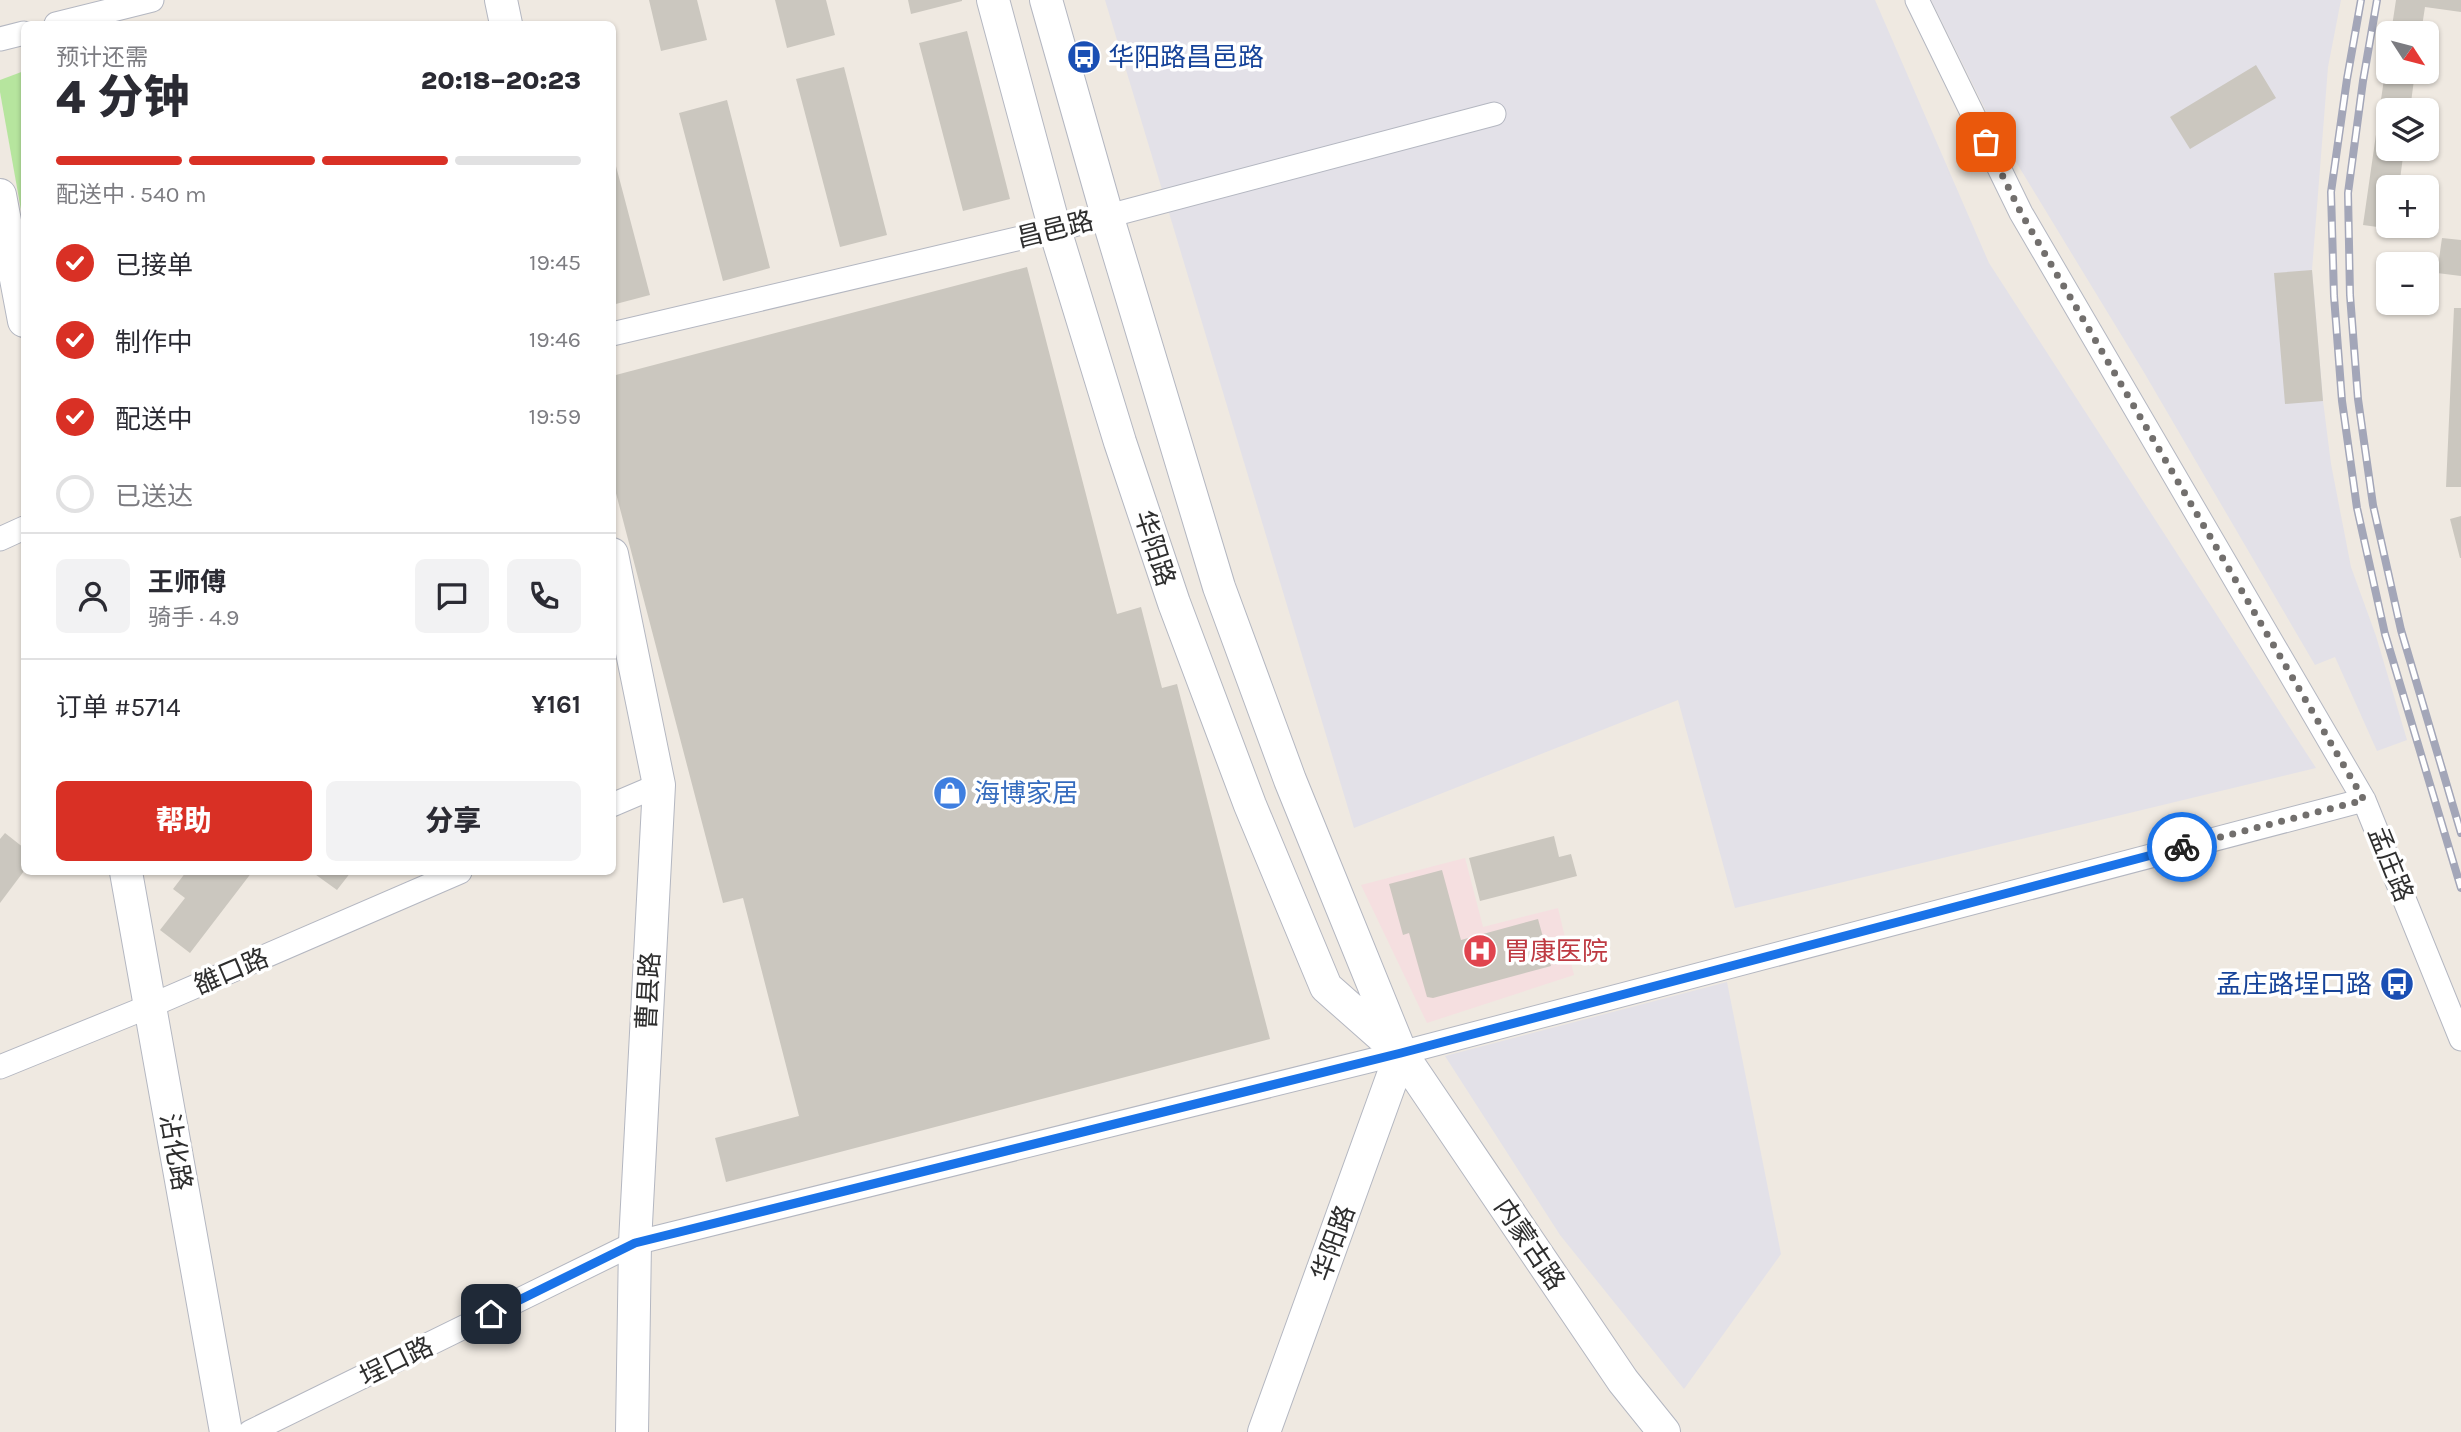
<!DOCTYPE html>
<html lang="zh">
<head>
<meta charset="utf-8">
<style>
  body { margin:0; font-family:Karla,"Noto Sans SC",sans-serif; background:#f2f2f3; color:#2b2b33; height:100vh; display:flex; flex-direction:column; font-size:26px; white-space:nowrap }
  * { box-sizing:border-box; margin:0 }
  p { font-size:23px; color:#7c7c81 }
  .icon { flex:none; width:38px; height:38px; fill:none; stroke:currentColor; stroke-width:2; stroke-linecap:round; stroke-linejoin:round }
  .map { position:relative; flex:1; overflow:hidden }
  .side { position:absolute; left:21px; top:21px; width:595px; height:854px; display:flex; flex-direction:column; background:#fff; border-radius:10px; box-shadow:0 2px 5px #0004 }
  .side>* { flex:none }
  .needle { width:46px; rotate:126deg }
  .buttons { position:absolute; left:2376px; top:21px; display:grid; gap:14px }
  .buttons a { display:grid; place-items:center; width:63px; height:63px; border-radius:10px; background:#fff; box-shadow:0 2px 5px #0004; font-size:35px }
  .pin { position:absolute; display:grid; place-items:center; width:60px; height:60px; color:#fff; margin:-30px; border-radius:14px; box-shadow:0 4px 10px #0006 }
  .courier { position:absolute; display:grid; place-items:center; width:70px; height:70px; margin:-35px; border:5px solid #1a73e8; border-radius:50%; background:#fff; color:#222; box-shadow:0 2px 9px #0007 }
  .headline em { font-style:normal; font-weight:800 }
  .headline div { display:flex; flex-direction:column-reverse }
  .headline { display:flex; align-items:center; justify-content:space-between; height:119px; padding:0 35px }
  h1 { font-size:46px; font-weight:800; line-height:52px }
  .bar { display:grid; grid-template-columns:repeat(4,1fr); gap:10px 7px; align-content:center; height:84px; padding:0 35px }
  .bar i { height:9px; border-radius:5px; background:#e1e1e2 }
  .bar .active { background:#d93025 }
  .bar p { grid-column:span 4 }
  .line { display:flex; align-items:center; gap:18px; padding:0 35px; border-top:2px solid #e1e1e2 }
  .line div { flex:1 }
  .round { display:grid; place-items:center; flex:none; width:74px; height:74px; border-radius:10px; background:#f2f2f3 }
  ol { padding:0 35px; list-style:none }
  li { display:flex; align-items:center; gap:21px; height:77px }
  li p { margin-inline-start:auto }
  li .icon { padding:7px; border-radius:50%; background:#d93025; color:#fff; stroke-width:4 }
  li:last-child { color:#7c7c81 }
  li i { width:38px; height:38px; border:4px solid #e1e1e2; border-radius:50% }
  .button { display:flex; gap:14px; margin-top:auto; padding:14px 35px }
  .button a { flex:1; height:80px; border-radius:10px; background:#d93025; color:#fff; font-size:28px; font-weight:800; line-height:80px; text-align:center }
  .button a+a { background:#f2f2f3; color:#2b2b33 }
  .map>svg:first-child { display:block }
</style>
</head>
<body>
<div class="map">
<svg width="2461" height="1432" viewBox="0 0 2461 1432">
  <rect width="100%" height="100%" fill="#efe9e1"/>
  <path fill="#e3e1e8" d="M 1105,0 L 1875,0 L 1989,263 L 2316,768 L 1735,908 L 1678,700 L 1354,828 Z
    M 1931,0 L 2341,0 L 2328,67 L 2312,270 L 2323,401 L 2331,464 L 2351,567 L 2376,636 L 2407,740 L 2377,751 L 2335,657 L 2315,665 L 2142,369 L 1991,121 Z
    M 1727,982 L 1781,1254 L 1684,1389 L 1560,1235 L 1445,1056 Z"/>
  <path fill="#f5dfe0" d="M 1465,858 L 1483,927 L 1558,908 L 1574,975 L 1427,1023 L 1361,885 Z"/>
  <path fill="#b6e59e" d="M 24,71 L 24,227 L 0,92 L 0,80 Z"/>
  <path fill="#cbc7bf" d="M 649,0 L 697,0 L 707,40 L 661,51 Z
    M 775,0 L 826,0 L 835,35 L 787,48 Z
    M 908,0 L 962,0 L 962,1 L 911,14 Z
    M 2396,0 L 2461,0 L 2461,12 L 2425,7 L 2421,33 L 2391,33 Z
    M 967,31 L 1010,199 L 963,211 L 919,43 Z
    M 2387,58 L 2389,72 L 2415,72 L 2410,110 L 2389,110 L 2389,149 L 2404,149 L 2399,187 L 2389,187 L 2389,226 L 2393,226 L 2392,229 L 2363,225 Z
    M 2256,65 L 2276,98 L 2190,149 L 2170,117 Z
    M 844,67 L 887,235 L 840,247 L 796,79 Z
    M 727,100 L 770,268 L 723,281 L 679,113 Z
    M 612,151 L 650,295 L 612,305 Z
    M 2442,238 L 2461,240 L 2461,276 L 2437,273 Z
    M 1027,267 L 1117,614 L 1141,607 L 1162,688 L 1177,684 L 1270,1039 L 726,1182 L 715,1138 L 799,1116 L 743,898 L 723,903 L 612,478 L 612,376 Z
    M 2312,270 L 2323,401 L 2285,404 L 2274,273 Z
    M 2454,308 L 2461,308 L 2461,487 L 2446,487 Z
    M 2461,516 L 2461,558 L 2460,558 L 2450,519 Z
    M 5,833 L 24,848 L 24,871 L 0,903 L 0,839 Z
    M 1554,836 L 1559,857 L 1571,854 L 1577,876 L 1480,901 L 1469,858 Z
    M 1442,870 L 1461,940 L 1538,919 L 1551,966 L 1433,998 L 1427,997 L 1409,933 L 1403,935 L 1389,884 Z
    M 186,872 L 252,872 L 190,953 L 160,930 L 185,898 L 173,889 Z
    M 312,872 L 351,872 L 337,890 Z"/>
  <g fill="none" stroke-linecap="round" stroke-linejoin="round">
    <g stroke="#b4b7c1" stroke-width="25">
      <path id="street" d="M 1917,0 L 2021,213 L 2364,800 L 2461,1039
        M 56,24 L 152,0
        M 0,39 L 24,33
        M 612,334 L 1055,230 L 1494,114
        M 0,539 L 24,528
        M 612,805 L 659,785
        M 0,1067 L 150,1006 L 460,872
        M 250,1432 L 635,1243 L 1401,1053 L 2364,800"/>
    </g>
    <g stroke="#b4b7c1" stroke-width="34">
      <path id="secondary" d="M 501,0 L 506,24
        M 993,0 L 1055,230 L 1120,442 L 1174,603 L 1250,805 L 1326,987 L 1395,1048
        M 1046,0 L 1107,215 L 1219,587 L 1290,780 L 1401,1053 L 1623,1381 L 1664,1432
        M 0,195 L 24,321
        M 612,554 L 659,785 L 635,1243 L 632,1432
        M 126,872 L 226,1432
        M 1264,1432 L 1401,1053"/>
    </g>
    <use href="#street" stroke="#fff" stroke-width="23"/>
    <use href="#secondary" stroke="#fff" stroke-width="32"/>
    <g stroke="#a3a6b8" stroke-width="8">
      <path id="rail" d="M 2361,0 L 2347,79 L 2331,192 L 2334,296 L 2342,401 L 2357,508 L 2385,634 L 2461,888
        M 2377,0 L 2363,81 L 2348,193 L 2350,295 L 2358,399 L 2373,505 L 2401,630 L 2461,833"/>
    </g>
    <use href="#rail" stroke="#fff" stroke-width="5" stroke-dasharray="16" stroke-linecap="butt"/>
  </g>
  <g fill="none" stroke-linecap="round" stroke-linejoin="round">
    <path stroke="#726f6d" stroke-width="7" stroke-dasharray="0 12.6" d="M 1986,142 L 2021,213 L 2364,800 L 2182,847"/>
    <path stroke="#1a73e8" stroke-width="9" d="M 491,1314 L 635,1243 L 1401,1053 L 2182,847"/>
  </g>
  <defs>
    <g id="bus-disc" transform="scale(1.75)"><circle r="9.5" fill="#1a4fb4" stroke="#fff"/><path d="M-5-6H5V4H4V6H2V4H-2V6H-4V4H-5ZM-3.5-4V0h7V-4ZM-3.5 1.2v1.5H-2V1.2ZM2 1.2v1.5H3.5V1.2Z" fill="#fff"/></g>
    <g id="shop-disc" transform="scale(1.75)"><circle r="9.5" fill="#3f7fe0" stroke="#fff"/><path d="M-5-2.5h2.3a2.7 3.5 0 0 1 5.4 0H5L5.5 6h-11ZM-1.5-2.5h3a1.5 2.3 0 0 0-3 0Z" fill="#fff"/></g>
    <g id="hospital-disc" transform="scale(1.75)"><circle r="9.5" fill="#e0444e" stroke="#fff"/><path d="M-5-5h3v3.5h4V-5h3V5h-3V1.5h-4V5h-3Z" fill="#fff"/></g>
  </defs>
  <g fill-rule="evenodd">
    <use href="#bus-disc" x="1084" y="57"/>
    <use href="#shop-disc" x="950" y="793"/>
    <use href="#hospital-disc" x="1480" y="951"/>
    <use href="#bus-disc" x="2397" y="984"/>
  </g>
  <g text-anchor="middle" stroke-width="7" stroke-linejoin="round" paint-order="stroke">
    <g font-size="26" fill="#164399" stroke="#fff" text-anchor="start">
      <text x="1108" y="66">华阳路昌邑路</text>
      <text x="2372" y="993" text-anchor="end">孟庄路埕口路</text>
    </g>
    <g font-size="26" fill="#2e2e2e" stroke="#fff">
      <text transform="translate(1055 229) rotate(-14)" y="9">昌邑路</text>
      <text transform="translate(1155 548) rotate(72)" y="9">华阳路</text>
      <text transform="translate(2391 864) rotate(68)" y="9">孟庄路</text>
      <text transform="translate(231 971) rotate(-23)" y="9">雒口路</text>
      <text transform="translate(648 991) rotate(-87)" y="9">曹县路</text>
      <text transform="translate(176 1152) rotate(80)" y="9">沾化路</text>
      <text transform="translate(1333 1243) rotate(-70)" y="9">华阳路</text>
      <text transform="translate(1530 1244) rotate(56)" y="9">内蒙古路</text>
      <text transform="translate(396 1361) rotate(-26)" y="9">埕口路</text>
    </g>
    <g font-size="26" fill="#366cbe" stroke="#fff" text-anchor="start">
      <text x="974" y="802">海博家居</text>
    </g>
    <g font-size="26" fill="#be3a42" stroke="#fff" text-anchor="start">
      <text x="1504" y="960">胃康医院</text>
    </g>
  </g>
</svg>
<div class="buttons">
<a><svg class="needle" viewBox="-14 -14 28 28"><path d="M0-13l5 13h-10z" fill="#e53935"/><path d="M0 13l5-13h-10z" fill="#7c7c81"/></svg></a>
<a><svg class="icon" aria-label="layers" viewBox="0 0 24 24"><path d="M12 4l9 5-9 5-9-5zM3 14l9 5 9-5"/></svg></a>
<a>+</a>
<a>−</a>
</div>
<div class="pin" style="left:1986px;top:142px;background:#ea580c"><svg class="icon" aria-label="bag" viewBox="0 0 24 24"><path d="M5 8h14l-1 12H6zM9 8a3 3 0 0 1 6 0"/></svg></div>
<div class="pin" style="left:491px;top:1314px;background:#1f2937"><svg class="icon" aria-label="home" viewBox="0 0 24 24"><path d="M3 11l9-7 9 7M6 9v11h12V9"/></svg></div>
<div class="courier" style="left:2182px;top:847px"><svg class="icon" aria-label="bike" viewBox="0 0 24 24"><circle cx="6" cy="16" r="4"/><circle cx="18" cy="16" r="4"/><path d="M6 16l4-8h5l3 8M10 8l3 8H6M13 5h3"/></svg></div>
<section class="side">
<div class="headline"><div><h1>4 分钟</h1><p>预计还需</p></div><em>20:18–20:23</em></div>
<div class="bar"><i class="active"></i><i class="active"></i><i class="active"></i><i></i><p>配送中 · 540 m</p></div>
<ol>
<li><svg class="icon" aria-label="check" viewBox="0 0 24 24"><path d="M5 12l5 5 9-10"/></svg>已接单<p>19:45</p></li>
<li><svg class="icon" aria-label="check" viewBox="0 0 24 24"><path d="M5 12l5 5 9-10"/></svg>制作中<p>19:46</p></li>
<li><svg class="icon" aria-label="check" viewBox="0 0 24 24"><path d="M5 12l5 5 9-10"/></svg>配送中<p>19:59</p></li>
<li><i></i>已送达</li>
</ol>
<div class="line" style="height:126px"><a class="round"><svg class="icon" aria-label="person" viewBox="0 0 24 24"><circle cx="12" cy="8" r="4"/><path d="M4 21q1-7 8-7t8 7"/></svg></a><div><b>王师傅</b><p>骑手 · 4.9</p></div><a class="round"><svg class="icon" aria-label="chat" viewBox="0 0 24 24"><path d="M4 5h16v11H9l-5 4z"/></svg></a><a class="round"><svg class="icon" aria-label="phone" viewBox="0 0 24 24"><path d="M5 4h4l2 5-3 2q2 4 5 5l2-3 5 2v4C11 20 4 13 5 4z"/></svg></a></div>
<div class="line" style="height:91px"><div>订单 #5714</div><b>¥161</b></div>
<div class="button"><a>帮助</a><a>分享</a></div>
</section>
</div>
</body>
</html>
